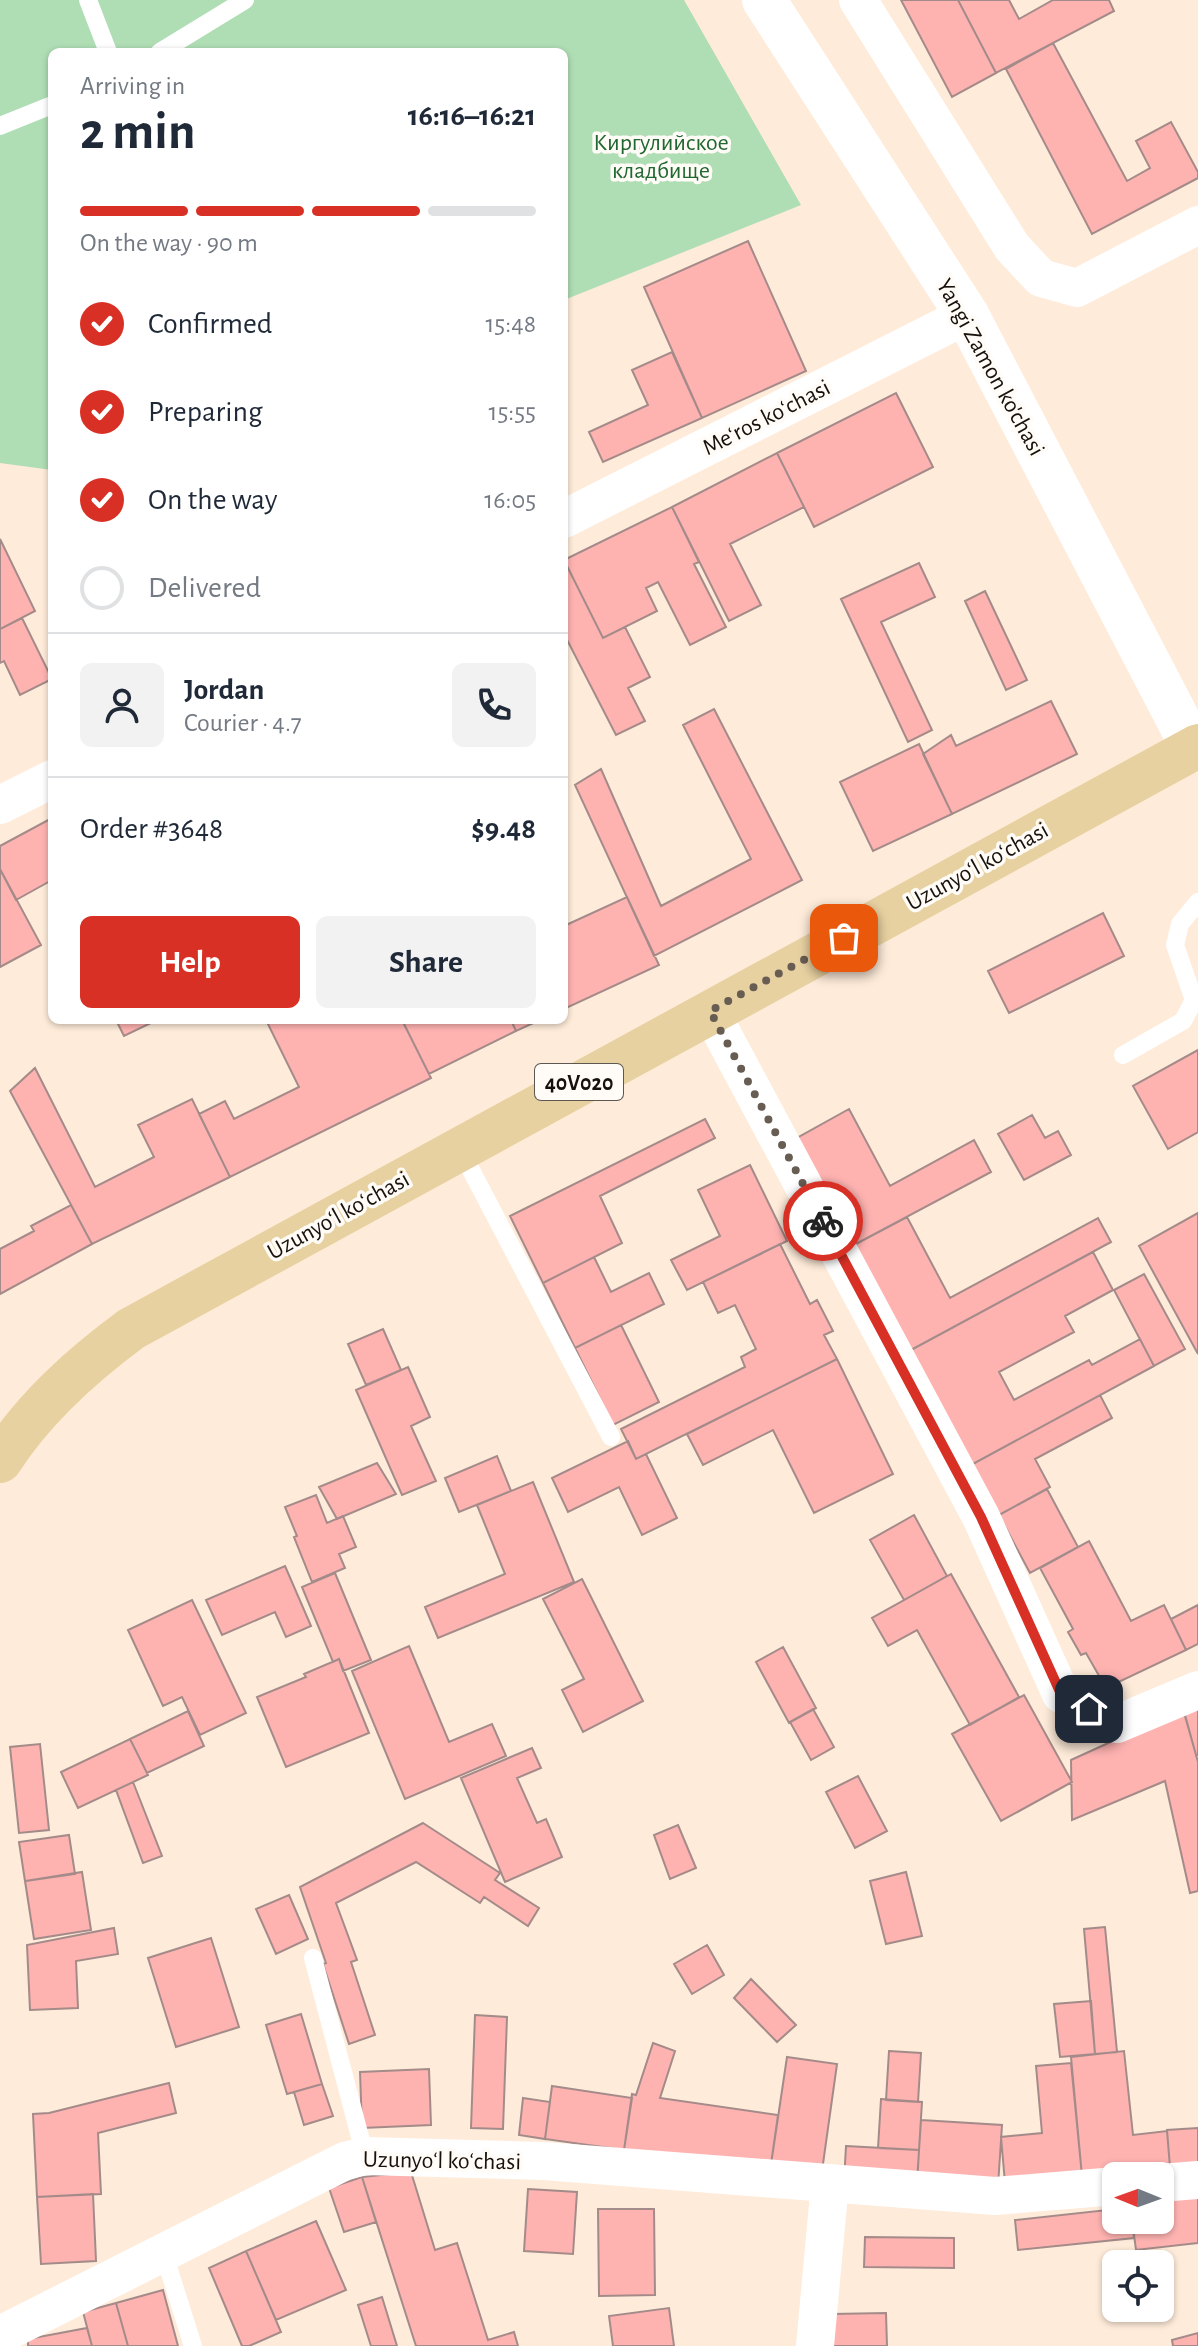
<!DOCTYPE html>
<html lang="en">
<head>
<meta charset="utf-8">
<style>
  body { margin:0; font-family:"Alegreya Sans",sans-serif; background:#f2f2f3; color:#1f2937; height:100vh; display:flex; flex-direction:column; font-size:30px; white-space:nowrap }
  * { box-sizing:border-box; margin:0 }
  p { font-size:26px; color:#747a83 }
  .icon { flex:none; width:44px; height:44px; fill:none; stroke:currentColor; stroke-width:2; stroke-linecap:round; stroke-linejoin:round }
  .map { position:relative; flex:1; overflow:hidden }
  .side { position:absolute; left:48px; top:48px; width:520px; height:976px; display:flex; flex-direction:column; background:#fff; border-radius:12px; box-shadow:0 2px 6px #0004 }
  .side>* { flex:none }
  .needle { width:52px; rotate:271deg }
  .controls { position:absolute; left:1102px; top:2162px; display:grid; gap:16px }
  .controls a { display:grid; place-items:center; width:72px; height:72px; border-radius:12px; background:#fff; box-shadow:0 2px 6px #0004; font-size:40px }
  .pin { position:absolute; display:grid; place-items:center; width:68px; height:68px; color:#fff; margin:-34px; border-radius:16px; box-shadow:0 4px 12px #0006 }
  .courier { position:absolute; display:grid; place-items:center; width:80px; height:80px; margin:-40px; border:6px solid #d93025; border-radius:50%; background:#fff; color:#222; box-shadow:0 2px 10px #0007 }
  .summary em { font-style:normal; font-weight:700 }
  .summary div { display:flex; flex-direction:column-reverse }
  .summary { display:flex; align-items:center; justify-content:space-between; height:136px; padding:0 32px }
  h1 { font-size:52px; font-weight:700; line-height:60px }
  .bar { display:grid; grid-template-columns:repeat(4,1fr); gap:12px 8px; align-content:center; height:96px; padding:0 32px }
  .bar i { height:10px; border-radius:6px; background:#e0e1e3 }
  .bar .current { background:#d93025 }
  .bar p { grid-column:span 4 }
  .line { display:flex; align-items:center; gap:20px; padding:0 32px; border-top:2px solid #e0e1e3 }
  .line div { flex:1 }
  .round { display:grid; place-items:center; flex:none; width:84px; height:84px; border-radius:12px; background:#f2f2f3 }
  ol { padding:0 32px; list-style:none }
  li { display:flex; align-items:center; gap:24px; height:88px }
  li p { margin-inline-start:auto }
  li .icon { padding:8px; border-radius:50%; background:#d93025; color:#fff; stroke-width:4 }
  li:last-child { color:#747a83 }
  li i { width:44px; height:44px; border:4px solid #e0e1e3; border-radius:50% }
  .action { display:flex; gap:16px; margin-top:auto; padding:16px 32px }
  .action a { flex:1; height:92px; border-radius:12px; background:#d93025; color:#fff; font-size:32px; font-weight:700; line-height:92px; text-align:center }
  .action a+a { background:#f2f2f3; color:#1f2937 }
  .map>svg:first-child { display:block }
</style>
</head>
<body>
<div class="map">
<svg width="1198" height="2346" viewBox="0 0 1198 2346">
  <rect width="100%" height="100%" fill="#feebd9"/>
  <path fill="#afddb4" d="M 0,0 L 684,0 L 801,205 L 564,300 L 564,52 L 52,52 L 52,470 L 0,463 Z"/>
  <path fill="#feb3b1" stroke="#a48b89" stroke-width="2" d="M 901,0 L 958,0 L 996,73 L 952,97 Z
    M 958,0 L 1009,0 L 1019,19 L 1053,0 L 1109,0 L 1114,11 L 996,73 Z
    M 1053,43 L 1127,181 L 1150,168 L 1136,141 L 1171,122 L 1198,172 L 1198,178 L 1092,234 L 1006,69 Z
    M 748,241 L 806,371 L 702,418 L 644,287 Z
    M 672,352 L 702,418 L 603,462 L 589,432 L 648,405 L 632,370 Z
    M 896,393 L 933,467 L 814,527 L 777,453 Z
    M 777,453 L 804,507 L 730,544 L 761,605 L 729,621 L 672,507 Z
    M 672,507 L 699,562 L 694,564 L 726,627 L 690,645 L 658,582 L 646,588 L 657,611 L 603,638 L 564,560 Z
    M 0,539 L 35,611 L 0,629 Z
    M 564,560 L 603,638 L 625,627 L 650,677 L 628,688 L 645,721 L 616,735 L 564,634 Z
    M 919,563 L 935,597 L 881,622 L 932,730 L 908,742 L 841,599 Z
    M 985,591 L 1027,680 L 1006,690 L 965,601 Z
    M 22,618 L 52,679 L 20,695 L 4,661 L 0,663 L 0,629 Z
    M 1051,701 L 1077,754 L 952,814 L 923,754 L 951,735 L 956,746 Z
    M 714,709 L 802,880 L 654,956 L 575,785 L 601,769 L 661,906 L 751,859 L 683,725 Z
    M 919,744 L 952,814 L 873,851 L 840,782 Z
    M 52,818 L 52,880 L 16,900 L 0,869 L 0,846 Z
    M 0,869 L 41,945 L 0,967 Z
    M 627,897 L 659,965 L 564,1009 L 564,926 Z
    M 1103,913 L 1124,956 L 1009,1013 L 988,971 Z
    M 116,1020 L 157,1020 L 124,1036 Z
    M 266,1020 L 402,1020 L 431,1078 L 230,1177 L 199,1114 L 225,1101 L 234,1119 L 299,1087 Z
    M 402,1020 L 511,1020 L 516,1031 L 429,1074 Z
    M 511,1020 L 540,1020 L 516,1031 Z
    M 1198,1050 L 1198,1132 L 1168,1149 L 1133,1086 Z
    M 35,1068 L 95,1187 L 154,1157 L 138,1125 L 192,1099 L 230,1177 L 92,1244 L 10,1091 Z
    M 849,1109 L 890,1186 L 974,1140 L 991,1172 L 854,1245 L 797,1138 Z
    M 1032,1115 L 1045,1138 L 1058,1131 L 1071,1155 L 1024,1180 L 998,1134 Z
    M 705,1119 L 715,1138 L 600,1196 L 622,1243 L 543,1283 L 510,1216 Z
    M 750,1165 L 787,1241 L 687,1290 L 671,1260 L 720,1236 L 698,1190 Z
    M 71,1205 L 92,1244 L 0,1294 L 0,1249 L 34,1231 L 31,1226 Z
    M 1198,1213 L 1198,1354 L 1139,1246 Z
    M 907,1217 L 950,1298 L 1098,1218 L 1111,1242 L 911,1350 L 854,1245 Z
    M 780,1244 L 810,1304 L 817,1300 L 833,1331 L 824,1335 L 837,1359 L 636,1459 L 621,1429 L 745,1367 L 741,1357 L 756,1349 L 735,1305 L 718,1313 L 703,1282 Z
    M 1093,1252 L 1113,1290 L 1065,1316 L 1074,1332 L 999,1372 L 1014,1400 L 1089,1360 L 1092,1365 L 1140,1339 L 1154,1366 L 971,1465 L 911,1350 Z
    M 594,1257 L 611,1292 L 649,1273 L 664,1304 L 575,1348 L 543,1283 Z
    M 1144,1274 L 1185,1349 L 1154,1366 L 1114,1290 Z
    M 621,1325 L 659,1402 L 613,1425 L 575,1348 Z
    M 383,1329 L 401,1370 L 366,1385 L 348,1344 Z
    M 837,1359 L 893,1474 L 814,1513 L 773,1430 L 703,1465 L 687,1434 Z
    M 408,1367 L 430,1417 L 411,1426 L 436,1481 L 402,1495 L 356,1390 Z
    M 1100,1395 L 1112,1418 L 1035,1459 L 1050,1487 L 999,1515 L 971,1465 Z
    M 628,1441 L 636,1459 L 646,1454 L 677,1518 L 642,1535 L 619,1487 L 568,1512 L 552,1478 Z
    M 497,1456 L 511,1491 L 459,1512 L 445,1478 Z
    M 377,1463 L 396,1494 L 337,1519 L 319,1487 Z
    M 533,1482 L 574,1582 L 438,1638 L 425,1607 L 505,1574 L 477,1505 Z
    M 1047,1489 L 1078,1547 L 1030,1573 L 999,1515 Z
    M 316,1495 L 327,1523 L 343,1516 L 356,1547 L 339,1554 L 345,1568 L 312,1582 L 294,1537 L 297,1536 L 285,1507 Z
    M 914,1515 L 947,1576 L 904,1600 L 870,1540 Z
    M 1089,1541 L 1131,1621 L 1164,1605 L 1186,1650 L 1106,1688 L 1086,1653 L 1081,1655 L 1068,1632 L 1073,1629 L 1040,1568 Z
    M 285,1566 L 311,1626 L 286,1637 L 275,1612 L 222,1635 L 206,1600 Z
    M 335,1573 L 371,1660 L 343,1671 L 339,1659 L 333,1662 L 302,1587 Z
    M 951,1574 L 1019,1697 L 970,1725 L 917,1630 L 888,1646 L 872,1618 Z
    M 582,1579 L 643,1701 L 583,1732 L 562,1690 L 584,1679 L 543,1599 Z
    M 192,1600 L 246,1713 L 200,1735 L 182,1697 L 163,1706 L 128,1630 Z
    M 1198,1605 L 1198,1644 L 1186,1650 L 1171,1619 Z
    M 409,1646 L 449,1742 L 492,1724 L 506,1756 L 405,1799 L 352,1671 Z
    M 783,1647 L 816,1708 L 789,1723 L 756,1662 Z
    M 339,1659 L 369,1733 L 286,1767 L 257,1697 L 306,1677 L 304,1674 Z
    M 1024,1695 L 1072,1782 L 1001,1821 L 952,1734 Z
    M 1198,1700 L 1198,1755 L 1196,1755 L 1182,1704 Z
    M 813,1709 L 834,1747 L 811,1760 L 790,1722 Z
    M 1183,1709 L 1198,1762 L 1198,1891 L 1190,1893 L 1165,1781 L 1072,1820 L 1071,1760 Z
    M 188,1711 L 204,1746 L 147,1773 L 130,1739 Z
    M 130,1739 L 148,1775 L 78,1808 L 61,1772 Z
    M 40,1744 L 49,1830 L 19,1833 L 10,1747 Z
    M 532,1748 L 541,1768 L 517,1778 L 537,1823 L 546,1819 L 562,1857 L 505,1882 L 461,1778 Z
    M 858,1776 L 887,1831 L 855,1848 L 826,1792 Z
    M 133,1782 L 162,1856 L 143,1863 L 116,1790 Z
    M 423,1823 L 500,1873 L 495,1880 L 539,1908 L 528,1926 L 484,1897 L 480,1903 L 416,1862 L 336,1903 L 357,1960 L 351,1962 L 375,2035 L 349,2044 L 323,1964 L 326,1963 L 300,1887 Z
    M 678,1825 L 696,1868 L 670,1879 L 654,1835 Z
    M 69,1835 L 75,1874 L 25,1881 L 19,1842 Z
    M 82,1872 L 91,1930 L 34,1939 L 25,1881 Z
    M 906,1872 L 922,1936 L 886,1944 L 870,1881 Z
    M 289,1895 L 308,1939 L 276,1954 L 256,1909 Z
    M 1105,1927 L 1117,2052 L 1095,2054 L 1084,1929 Z
    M 114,1928 L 118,1954 L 76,1961 L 78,2008 L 30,2010 L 27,1945 Z
    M 211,1938 L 239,2027 L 176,2047 L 148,1958 Z
    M 707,1945 L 724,1975 L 692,1994 L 674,1964 Z
    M 751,1979 L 796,2025 L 777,2042 L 734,1998 Z
    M 1091,2001 L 1095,2054 L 1060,2057 L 1054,2004 Z
    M 301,2014 L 322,2084 L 287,2094 L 266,2025 Z
    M 475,2015 L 507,2017 L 503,2129 L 471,2128 Z
    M 653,2043 L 675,2051 L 660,2098 L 778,2115 L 770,2171 L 624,2150 L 632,2094 L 636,2095 Z
    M 889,2051 L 921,2053 L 918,2102 L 886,2100 Z
    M 1124,2051 L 1133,2135 L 1167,2131 L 1170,2167 L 1082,2176 L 1071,2057 Z
    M 787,2057 L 837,2064 L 821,2178 L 770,2171 Z
    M 1071,2063 L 1082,2176 L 1005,2183 L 1001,2137 L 1042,2133 L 1036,2066 Z
    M 429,2069 L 431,2125 L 362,2128 L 360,2072 Z
    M 169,2083 L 176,2113 L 98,2133 L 101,2194 L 37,2197 L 33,2114 L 49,2113 Z
    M 322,2084 L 333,2116 L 304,2125 L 294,2092 Z
    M 552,2086 L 632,2098 L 624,2150 L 545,2139 Z
    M 523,2098 L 550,2102 L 545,2139 L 519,2135 Z
    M 881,2099 L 922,2102 L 919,2150 L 878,2148 Z
    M 921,2120 L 1002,2125 L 998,2186 L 917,2181 Z
    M 1198,2128 L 1198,2164 L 1170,2167 L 1167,2130 Z
    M 846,2146 L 919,2150 L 917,2187 L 844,2182 Z
    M 411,2172 L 435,2250 L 457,2243 L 488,2340 L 514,2332 L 518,2346 L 416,2346 L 362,2177 Z
    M 362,2177 L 376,2222 L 344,2232 L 329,2188 Z
    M 528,2189 L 577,2192 L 573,2254 L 524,2251 Z
    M 1198,2192 L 1198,2243 L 1136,2250 L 1132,2220 L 1160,2220 L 1160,2197 Z
    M 93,2194 L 96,2261 L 41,2264 L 37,2197 Z
    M 598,2209 L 654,2209 L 655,2295 L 599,2296 Z
    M 1116,2209 L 1116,2220 L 1132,2220 L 1134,2238 L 1018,2250 L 1015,2220 Z
    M 316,2221 L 346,2290 L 276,2320 L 246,2251 Z
    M 865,2237 L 954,2238 L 954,2268 L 864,2267 Z
    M 246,2251 L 281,2332 L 249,2346 L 242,2346 L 209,2268 Z
    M 163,2290 L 178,2346 L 128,2346 L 116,2303 Z
    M 382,2297 L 397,2346 L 371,2346 L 358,2305 Z
    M 116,2303 L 128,2346 L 92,2346 L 83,2312 Z
    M 669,2308 L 674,2346 L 613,2346 L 609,2316 Z
    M 886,2313 L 887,2346 L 832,2346 L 832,2314 Z
    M 87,2328 L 92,2346 L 28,2346 L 28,2339 Z
    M 1198,2333 L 1198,2346 L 1173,2346 L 1172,2340 Z"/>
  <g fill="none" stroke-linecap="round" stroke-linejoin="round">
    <path stroke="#fff" stroke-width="18" d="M 88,0 L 108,52
      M 160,52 L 245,0
      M 0,126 L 52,105
      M 1123,1055 L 1183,1021 L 1194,1000 L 1175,945 L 1180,924 L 1198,902
      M 460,1149 L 611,1437
      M 313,1958 L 365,2156
      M 163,2251 L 193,2346"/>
    <path stroke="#fff" stroke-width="38" d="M 858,0 L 1012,247 L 1041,278 L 1077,288 L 1198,225
      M 564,519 L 967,315
      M 0,805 L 52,779
      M 710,1011 L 981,1517 L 1061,1694 L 1117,1724 L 1198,1690
      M 1160,2183 L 1198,2180
      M 0,2335 L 345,2161 L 365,2156 L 544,2161 L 995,2196 L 1116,2186
      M 815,2346 L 830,2183"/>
    <path stroke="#fff" stroke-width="44" d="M 764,0 L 967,315 L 1193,748"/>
    <path stroke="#e8d1a1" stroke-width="44" d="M 0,1461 C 34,1408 81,1366 131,1329 L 1198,746"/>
  </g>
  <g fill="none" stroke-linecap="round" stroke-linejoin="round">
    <path stroke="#685d53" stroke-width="8" stroke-dasharray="0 14.4" d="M 823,1221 L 710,1011 L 844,938"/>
    <path stroke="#d93025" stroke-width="10" d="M 823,1221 L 981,1517 L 1061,1694 L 1089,1709"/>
  </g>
  <g text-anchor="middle" stroke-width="7" stroke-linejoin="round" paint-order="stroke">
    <rect fill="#fffbf7" stroke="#5d5752" stroke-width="2" x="535" y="1064" width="88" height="36" rx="6"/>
    <g font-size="22" font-weight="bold" fill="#17110b">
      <text x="579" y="1090">40V020</text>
    </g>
    <g font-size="24" fill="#206831" stroke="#fffbf7">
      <text x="661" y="150">Киргулийское<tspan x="661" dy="28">кладбище</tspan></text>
    </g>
    <g font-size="24" fill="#17110b" stroke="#fffbf7">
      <text transform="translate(991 367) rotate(61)" y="8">Yangi Zamon ko'chasi</text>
      <text transform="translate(766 417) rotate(-27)" y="8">Meʻros koʻchasi</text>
      <text transform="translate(977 866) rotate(-29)" y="8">Uzunyoʻl koʻchasi</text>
      <text transform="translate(338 1215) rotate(-29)" y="8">Uzunyoʻl koʻchasi</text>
      <text transform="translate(442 2160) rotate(1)" y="8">Uzunyoʻl koʻchasi</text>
    </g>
  </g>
</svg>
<div class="controls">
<a><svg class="needle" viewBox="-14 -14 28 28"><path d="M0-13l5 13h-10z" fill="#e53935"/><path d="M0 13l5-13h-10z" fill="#747a83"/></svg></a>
<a><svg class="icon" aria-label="locate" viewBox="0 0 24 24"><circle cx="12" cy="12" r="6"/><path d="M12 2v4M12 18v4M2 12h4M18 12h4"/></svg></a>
</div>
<div class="pin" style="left:844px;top:938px;background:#ea580c"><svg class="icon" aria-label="bag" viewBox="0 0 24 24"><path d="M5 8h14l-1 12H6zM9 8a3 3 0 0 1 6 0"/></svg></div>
<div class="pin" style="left:1089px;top:1709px;background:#1f2937"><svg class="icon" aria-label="home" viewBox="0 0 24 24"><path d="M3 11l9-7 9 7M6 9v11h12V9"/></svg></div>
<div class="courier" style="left:823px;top:1221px"><svg class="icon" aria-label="bike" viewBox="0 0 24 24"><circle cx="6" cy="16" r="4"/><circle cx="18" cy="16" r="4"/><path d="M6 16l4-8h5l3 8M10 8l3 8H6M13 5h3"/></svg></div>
<section class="side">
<div class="summary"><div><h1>2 min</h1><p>Arriving in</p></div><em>16:16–16:21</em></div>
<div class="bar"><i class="current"></i><i class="current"></i><i class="current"></i><i></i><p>On the way · 90 m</p></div>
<ol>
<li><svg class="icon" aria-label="check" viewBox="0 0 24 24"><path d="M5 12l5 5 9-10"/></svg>Confirmed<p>15:48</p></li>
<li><svg class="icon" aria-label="check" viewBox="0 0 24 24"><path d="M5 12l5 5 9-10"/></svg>Preparing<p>15:55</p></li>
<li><svg class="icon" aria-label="check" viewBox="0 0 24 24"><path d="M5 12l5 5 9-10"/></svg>On the way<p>16:05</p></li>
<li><i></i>Delivered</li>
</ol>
<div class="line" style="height:144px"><a class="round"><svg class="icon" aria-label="person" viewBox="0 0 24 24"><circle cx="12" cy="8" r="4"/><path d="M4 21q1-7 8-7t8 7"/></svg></a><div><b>Jordan</b><p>Courier · 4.7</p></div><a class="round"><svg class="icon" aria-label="phone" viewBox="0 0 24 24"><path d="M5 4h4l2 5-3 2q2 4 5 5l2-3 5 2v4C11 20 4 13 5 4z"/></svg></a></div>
<div class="line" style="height:104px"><div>Order #3648</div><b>$9.48</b></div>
<div class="action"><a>Help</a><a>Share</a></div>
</section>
</div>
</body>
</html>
